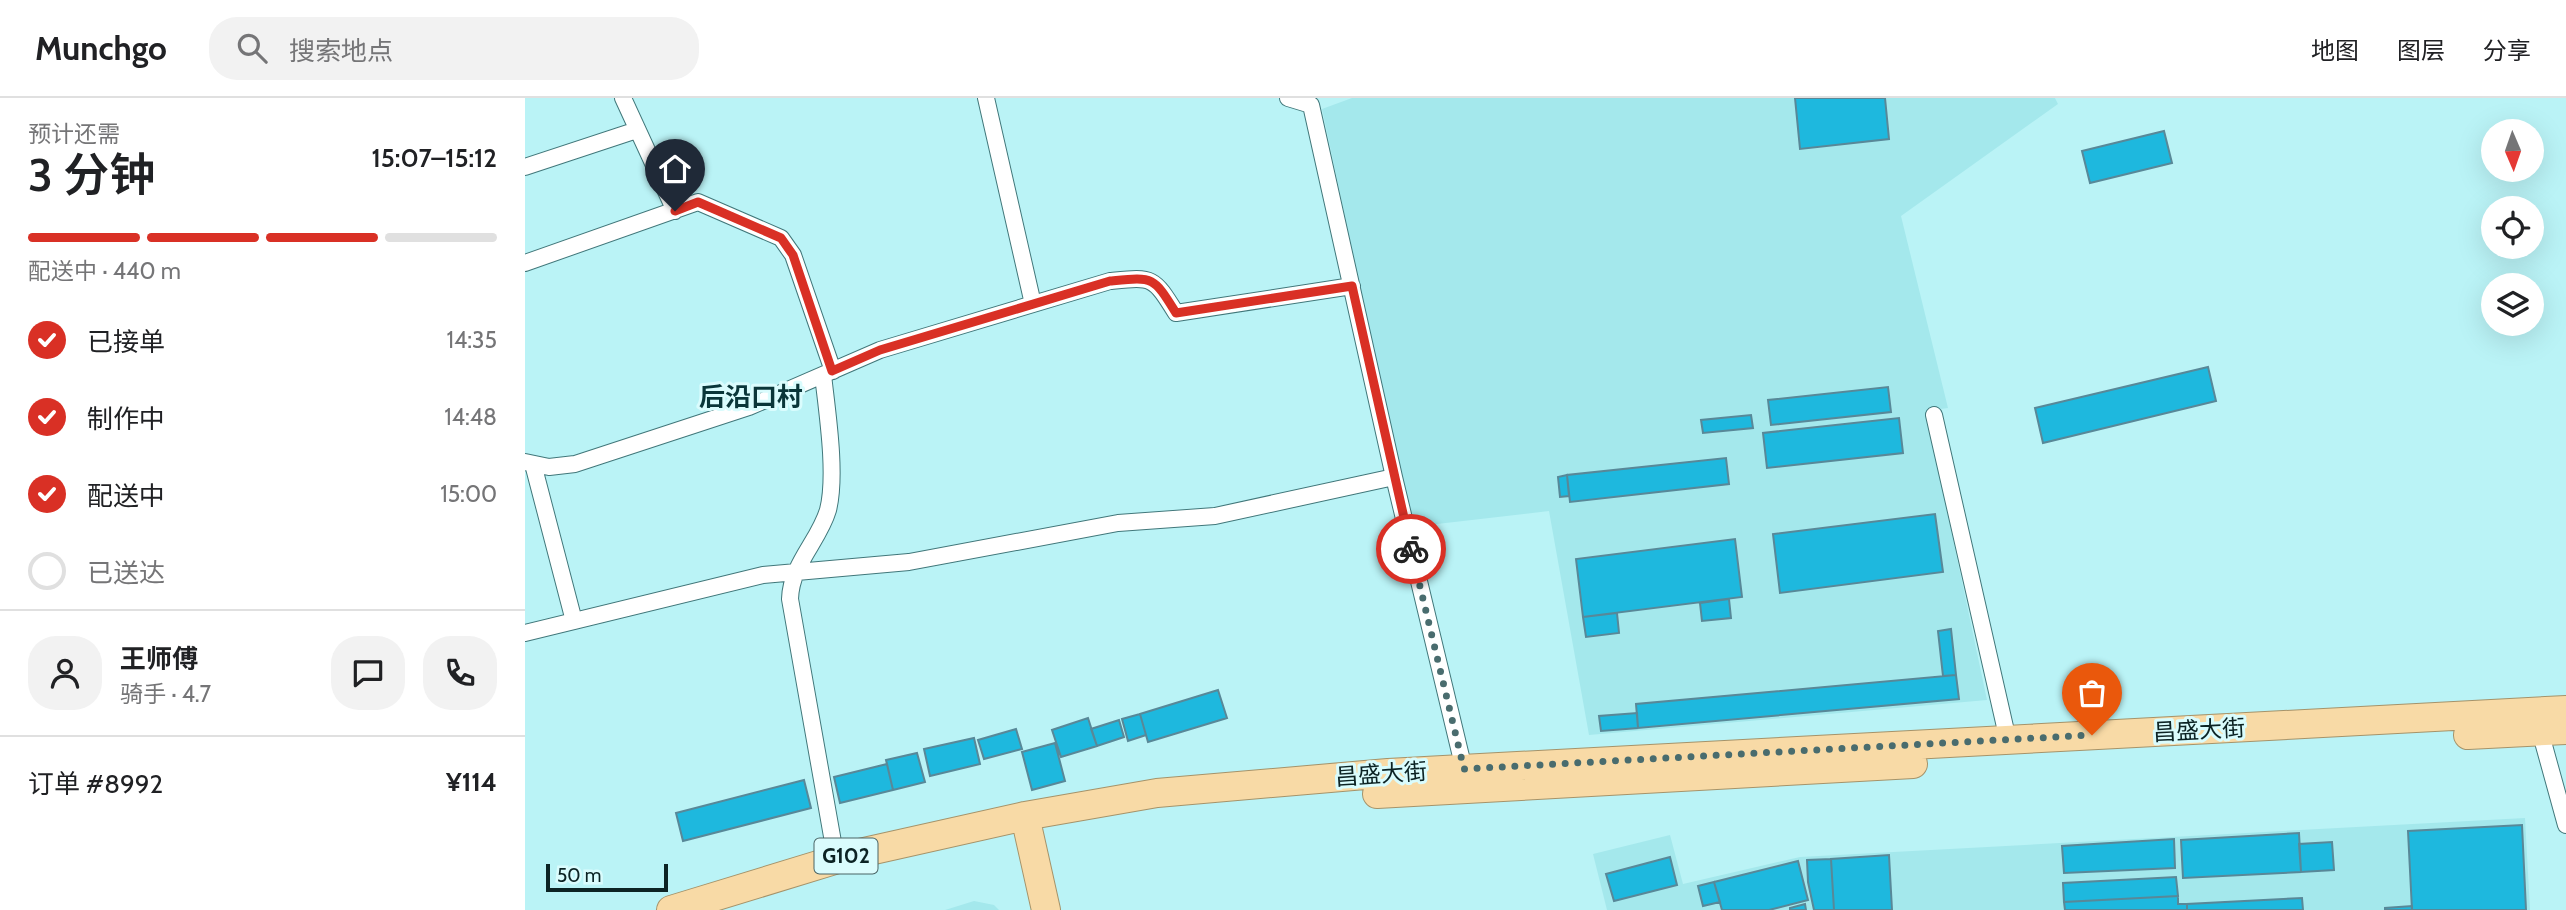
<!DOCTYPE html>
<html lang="zh">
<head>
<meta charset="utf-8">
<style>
  body { margin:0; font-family:Cabin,"Noto Sans SC",sans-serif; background:#f2f2f2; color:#202124; height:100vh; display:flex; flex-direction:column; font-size:26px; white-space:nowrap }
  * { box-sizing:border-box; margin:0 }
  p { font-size:23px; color:#757577 }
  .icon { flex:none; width:38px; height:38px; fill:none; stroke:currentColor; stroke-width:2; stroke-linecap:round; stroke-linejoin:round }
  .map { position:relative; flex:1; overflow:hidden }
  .panel { display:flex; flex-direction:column; background:#fff; width:525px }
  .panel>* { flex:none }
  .needle { width:46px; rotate:178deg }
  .controls { position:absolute; left:1956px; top:21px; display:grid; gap:14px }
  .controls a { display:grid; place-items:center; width:63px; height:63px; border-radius:50%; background:#fff; box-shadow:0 7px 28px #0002; font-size:35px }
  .scale { position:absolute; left:21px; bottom:18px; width:122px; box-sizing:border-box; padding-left:7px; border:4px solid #0c2324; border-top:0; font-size:19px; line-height:24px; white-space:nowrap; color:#0c2324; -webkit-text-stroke:5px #dafcfd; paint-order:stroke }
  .pin { position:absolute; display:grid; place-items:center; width:60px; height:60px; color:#fff; margin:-72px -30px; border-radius:50% 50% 50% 0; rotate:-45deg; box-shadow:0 0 7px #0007 }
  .pin .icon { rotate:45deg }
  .courier { position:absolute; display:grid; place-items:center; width:70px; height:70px; margin:-35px; border:5px solid #d93025; border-radius:50%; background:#fff; color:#222; box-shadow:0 2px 9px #0007 }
  .head em { font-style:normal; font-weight:600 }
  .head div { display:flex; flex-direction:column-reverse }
  .head { display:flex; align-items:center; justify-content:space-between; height:119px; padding:0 28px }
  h1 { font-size:46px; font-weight:600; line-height:52px }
  .bar { display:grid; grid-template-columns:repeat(4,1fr); gap:10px 7px; align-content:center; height:84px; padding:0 28px }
  .bar i { height:9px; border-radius:5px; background:#e0e0e0 }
  .bar .on { background:#d93025 }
  .bar p { grid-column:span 4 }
  .line { display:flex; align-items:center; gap:18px; padding:0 28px; border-top:2px solid #e0e0e0 }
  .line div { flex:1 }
  .round { display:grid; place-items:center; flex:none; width:74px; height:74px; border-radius:28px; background:#f2f2f2 }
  ol { padding:0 28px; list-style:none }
  li { display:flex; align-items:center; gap:21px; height:77px }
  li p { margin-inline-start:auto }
  li .icon { padding:7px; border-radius:50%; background:#d93025; color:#fff; stroke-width:4 }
  li:last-child { color:#757577 }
  li i { width:38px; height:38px; border:4px solid #e0e0e0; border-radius:50% }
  header { display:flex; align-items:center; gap:42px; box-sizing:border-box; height:98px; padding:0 35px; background:#fff; border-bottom:2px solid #e0e0e0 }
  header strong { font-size:33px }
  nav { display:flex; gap:38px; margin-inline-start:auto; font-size:24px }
  .search { width:490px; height:63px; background:#f2f2f2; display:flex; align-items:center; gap:18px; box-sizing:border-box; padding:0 24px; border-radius:28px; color:#757577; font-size:26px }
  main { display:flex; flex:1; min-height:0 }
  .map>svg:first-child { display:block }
</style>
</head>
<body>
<header>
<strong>Munchgo</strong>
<div class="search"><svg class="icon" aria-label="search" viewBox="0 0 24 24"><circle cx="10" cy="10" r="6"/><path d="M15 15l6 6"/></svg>搜索地点</div>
<nav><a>地图</a><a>图层</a><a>分享</a></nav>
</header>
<main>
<section class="panel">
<div class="head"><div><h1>3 分钟</h1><p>预计还需</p></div><em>15:07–15:12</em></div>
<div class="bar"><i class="on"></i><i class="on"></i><i class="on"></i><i></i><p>配送中 · 440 m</p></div>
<ol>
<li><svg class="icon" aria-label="check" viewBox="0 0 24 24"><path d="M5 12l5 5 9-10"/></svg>已接单<p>14:35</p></li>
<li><svg class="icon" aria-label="check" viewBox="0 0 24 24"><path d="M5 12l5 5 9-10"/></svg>制作中<p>14:48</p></li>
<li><svg class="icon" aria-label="check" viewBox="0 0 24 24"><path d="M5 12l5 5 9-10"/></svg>配送中<p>15:00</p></li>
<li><i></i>已送达</li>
</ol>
<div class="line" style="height:126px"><a class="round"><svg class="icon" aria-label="person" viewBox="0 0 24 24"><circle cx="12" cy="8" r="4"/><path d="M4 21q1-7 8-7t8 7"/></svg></a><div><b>王师傅</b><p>骑手 · 4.7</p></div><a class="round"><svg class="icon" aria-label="chat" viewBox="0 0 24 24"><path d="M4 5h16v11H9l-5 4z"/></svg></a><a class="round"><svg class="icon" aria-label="phone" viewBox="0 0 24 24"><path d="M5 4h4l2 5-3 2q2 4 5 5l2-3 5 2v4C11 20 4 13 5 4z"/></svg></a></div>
<div class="line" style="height:91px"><div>订单 #8992</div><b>¥114</b></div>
</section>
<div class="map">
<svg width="2041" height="812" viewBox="0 0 2041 812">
  <rect width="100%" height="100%" fill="#baf3f6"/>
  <path fill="#a4e8ec" d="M 827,0 L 1530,0 L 1533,6 L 1376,118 L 1423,310 L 1401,313 L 1462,602 L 1064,637 L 1024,413 L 886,429 L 797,11 Z
    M 2000,720 L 2005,812 L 1082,812 L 1068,756 L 1145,737 L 1158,786 L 1275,759 Z
    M 449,803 L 469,807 L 474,812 L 420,812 Z"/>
  <path fill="#1eb8de" stroke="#588898" stroke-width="2" d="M 1270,0 L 1360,0 L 1364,41 L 1275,51 Z
    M 1639,33 L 1647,65 L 1565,85 L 1557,53 Z
    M 1683,269 L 1691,303 L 1518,345 L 1510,310 Z
    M 1363,289 L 1366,314 L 1246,327 L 1243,302 Z
    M 1226,317 L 1228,330 L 1178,335 L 1176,322 Z
    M 1374,320 L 1378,355 L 1242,370 L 1238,335 Z
    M 1201,360 L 1204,386 L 1045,404 L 1042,377 Z
    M 1042,377 L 1044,398 L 1035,399 L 1033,379 Z
    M 1410,416 L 1418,474 L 1255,495 L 1248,436 Z
    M 1210,441 L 1217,499 L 1058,519 L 1051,461 Z
    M 1204,501 L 1206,520 L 1177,523 L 1175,505 Z
    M 1092,515 L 1094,535 L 1061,539 L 1058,519 Z
    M 1426,531 L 1431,577 L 1418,578 L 1413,533 Z
    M 1431,577 L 1434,601 L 1113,630 L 1111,606 Z
    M 693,592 L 702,620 L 623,644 L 615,616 Z
    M 1112,615 L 1113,630 L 1076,633 L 1074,618 Z
    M 615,616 L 621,637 L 603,643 L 597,621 Z
    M 563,620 L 572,648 L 536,659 L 527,632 Z
    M 594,622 L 599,639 L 572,648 L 566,631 Z
    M 491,631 L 497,651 L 459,661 L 453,642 Z
    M 449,640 L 455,666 L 405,678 L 399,651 Z
    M 530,645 L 540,683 L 507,692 L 497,654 Z
    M 392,655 L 400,684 L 368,692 L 361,662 Z
    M 362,666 L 368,692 L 315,705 L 309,679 Z
    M 279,682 L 286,710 L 158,743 L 151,715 Z
    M 1997,727 L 2001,812 L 1887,812 L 1883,733 Z
    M 1774,735 L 1776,774 L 1658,780 L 1656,742 Z
    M 1649,741 L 1650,770 L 1539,775 L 1537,748 Z
    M 1807,744 L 1809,772 L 1776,774 L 1774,746 Z
    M 1364,757 L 1367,812 L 1309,812 L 1306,761 Z
    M 1145,759 L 1152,787 L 1089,803 L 1081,776 Z
    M 1306,761 L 1309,812 L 1289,812 L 1283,784 L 1282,762 Z
    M 1273,763 L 1283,802 L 1244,812 L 1197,812 L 1189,784 Z
    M 1651,779 L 1653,798 L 1539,804 L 1538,785 Z
    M 1189,784 L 1195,804 L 1178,808 L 1173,788 Z
    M 1653,798 L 1653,806 L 1662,806 L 1662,812 L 1540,812 L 1539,804 Z
    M 1777,800 L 1778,812 L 1662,812 L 1662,806 Z
    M 1280,806 L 1281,812 L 1265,812 L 1265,810 Z
    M 1887,808 L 1887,812 L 1860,812 L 1860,810 Z"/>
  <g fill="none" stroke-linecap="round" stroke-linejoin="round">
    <g stroke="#41777a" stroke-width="18">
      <path id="minor" d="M 98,0 L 150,113
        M 461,0 L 508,206
        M 763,0 L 786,7 L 869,379 L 939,671
        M 0,69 L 112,32
        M 0,165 L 173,104 L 256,140 L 268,157 L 308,273
        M 298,277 C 302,313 312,377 303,412 C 294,443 266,466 265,501 L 311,761
        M 1409,317 L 1483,642
        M 0,364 L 24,369 L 50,366 L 224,309 L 355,252 L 585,183 C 628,179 628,178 651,215 L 827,188
        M 8,366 L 49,523
        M 0,535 L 238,477 L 384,464 L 593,425 L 690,418 L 869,379
        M 2015,633 L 2041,727"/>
    </g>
    <g stroke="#a5936a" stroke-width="30">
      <path id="trunk" d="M 1943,637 L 2041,632
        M 852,696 L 1388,666
        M 500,718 L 521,812
        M 146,812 L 326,757 L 500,718 L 632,695 L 863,675 L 2041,612"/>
    </g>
    <use href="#minor" stroke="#fff" stroke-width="16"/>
    <use href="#trunk" stroke="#f8daa6" stroke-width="28"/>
  </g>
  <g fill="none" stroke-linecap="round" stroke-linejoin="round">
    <path stroke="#496c6e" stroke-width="7" stroke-dasharray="0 12.6" d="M 886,451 L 939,671 L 1567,637"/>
    <path stroke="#d93025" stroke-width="9" d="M 150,113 L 173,104 L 256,140 L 268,157 L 307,273 L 355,252 L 585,183 C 629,179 628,178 651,215 L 827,188 L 886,451"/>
  </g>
  <g text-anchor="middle" stroke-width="6" stroke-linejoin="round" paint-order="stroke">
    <rect fill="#dafcfd" stroke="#4a6465" stroke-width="2" x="289.5" y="740.5" width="63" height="35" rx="5"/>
    <g font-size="21" font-weight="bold" fill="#0c2324">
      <text x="321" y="765">G102</text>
    </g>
    <g font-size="23" fill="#0c2324" stroke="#dafcfd">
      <text transform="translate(1674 632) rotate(-3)" y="8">昌盛大街</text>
      <text transform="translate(856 676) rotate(-4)" y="8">昌盛大街</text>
    </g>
    <g font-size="26" font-weight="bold" fill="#0a3639" stroke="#dafcfd">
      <text x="226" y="308">后沿口村</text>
    </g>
  </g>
</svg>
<div class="controls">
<a><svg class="needle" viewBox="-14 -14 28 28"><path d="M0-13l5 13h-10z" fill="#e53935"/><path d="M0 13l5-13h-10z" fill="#757577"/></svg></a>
<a><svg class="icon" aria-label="locate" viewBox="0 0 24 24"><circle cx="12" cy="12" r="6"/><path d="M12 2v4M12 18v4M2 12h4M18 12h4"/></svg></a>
<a><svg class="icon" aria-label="layers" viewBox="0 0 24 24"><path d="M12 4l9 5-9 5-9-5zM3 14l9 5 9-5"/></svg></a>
</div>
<div class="scale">50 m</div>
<div class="pin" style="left:1567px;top:637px;background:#ea580c"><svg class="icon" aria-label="bag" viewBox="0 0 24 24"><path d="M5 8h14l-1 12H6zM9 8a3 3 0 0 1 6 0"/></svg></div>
<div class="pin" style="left:150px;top:113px;background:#1f2937"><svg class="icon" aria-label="home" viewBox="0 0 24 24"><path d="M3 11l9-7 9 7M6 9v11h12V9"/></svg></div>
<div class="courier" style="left:886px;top:451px"><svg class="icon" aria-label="bike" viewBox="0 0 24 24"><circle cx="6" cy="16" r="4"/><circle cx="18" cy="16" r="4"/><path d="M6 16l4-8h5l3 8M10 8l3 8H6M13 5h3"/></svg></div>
</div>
</main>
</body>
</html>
